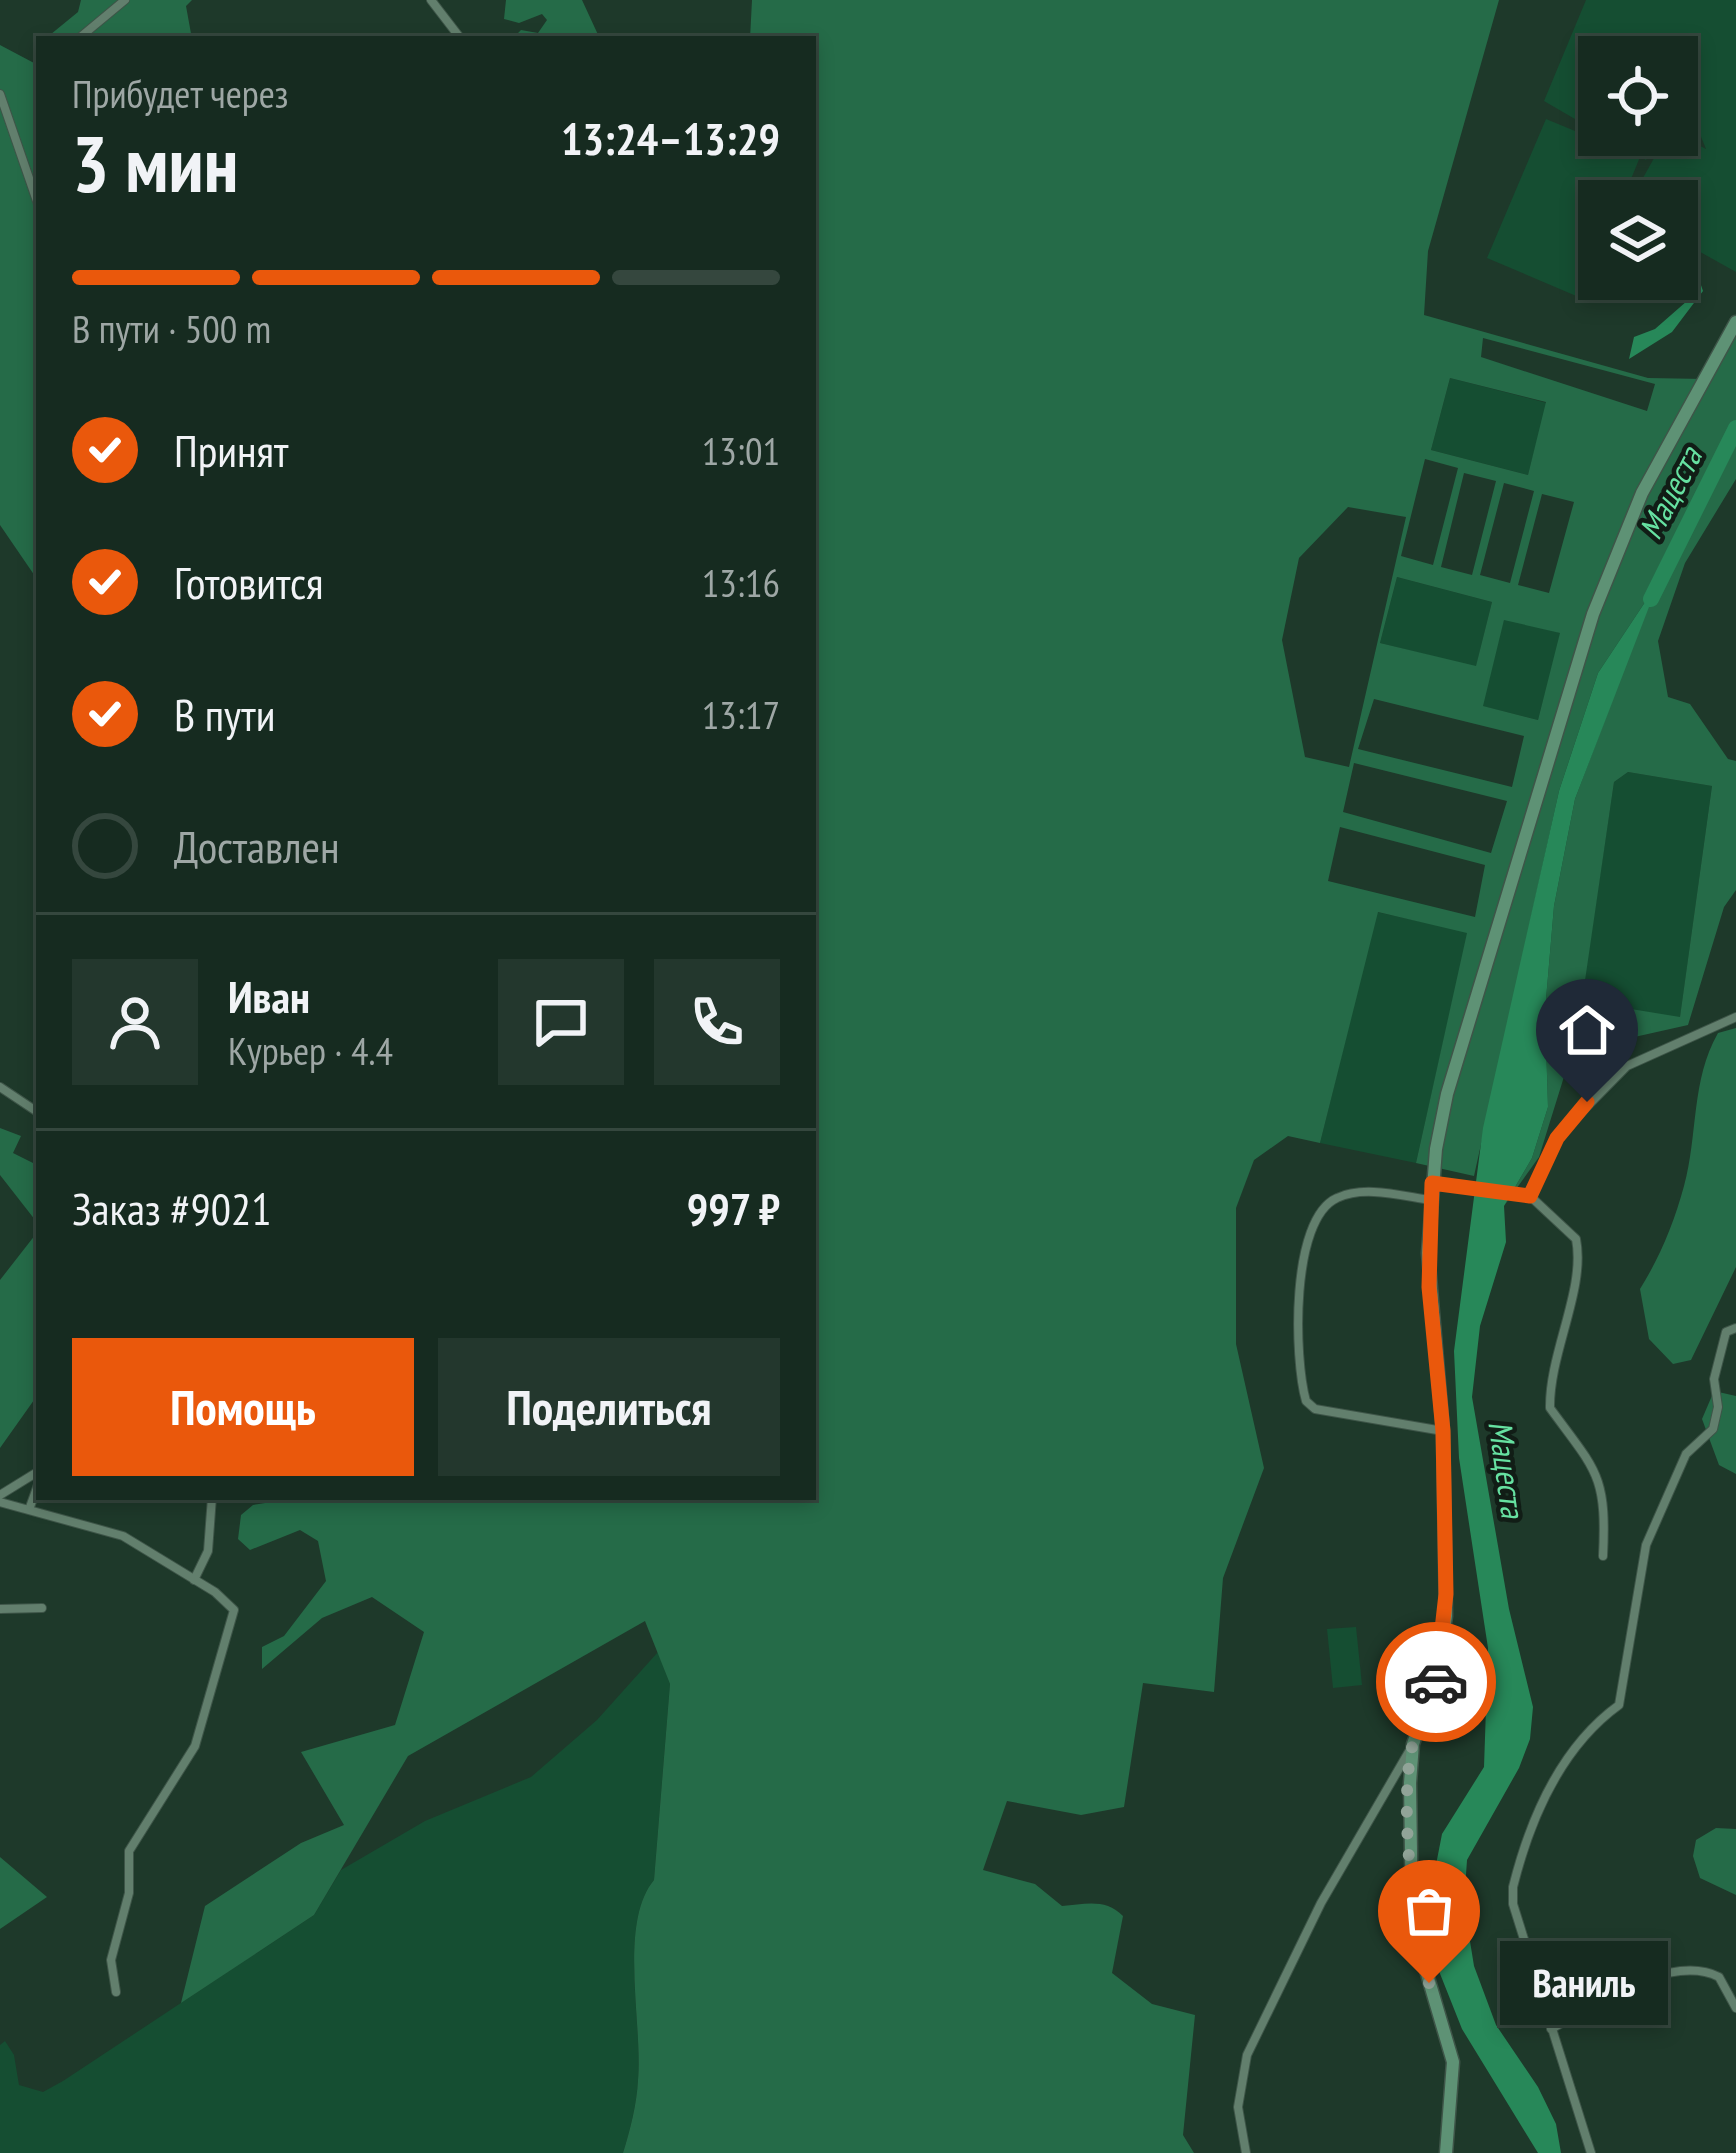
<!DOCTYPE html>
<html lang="ru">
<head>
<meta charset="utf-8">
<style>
  body { margin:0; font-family:"PT Sans Narrow",sans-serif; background:#23372d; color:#f1f3f6; height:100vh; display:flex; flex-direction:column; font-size:45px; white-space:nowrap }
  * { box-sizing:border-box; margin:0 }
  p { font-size:39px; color:#9ea7a5 }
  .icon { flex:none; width:66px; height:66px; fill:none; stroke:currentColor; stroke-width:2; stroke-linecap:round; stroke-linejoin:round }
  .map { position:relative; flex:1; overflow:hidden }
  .sheet { position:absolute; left:36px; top:36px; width:780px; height:1464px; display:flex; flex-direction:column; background:#162b20; border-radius:0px; box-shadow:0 6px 18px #0003,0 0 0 3px #35473e }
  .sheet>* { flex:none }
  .controls { position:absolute; left:1578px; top:36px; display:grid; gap:24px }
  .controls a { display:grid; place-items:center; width:120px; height:120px; border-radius:0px; background:#162b20; box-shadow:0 6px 18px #0003,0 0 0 3px #35473e; font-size:60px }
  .pin { position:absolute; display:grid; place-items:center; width:102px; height:102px; color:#fff; margin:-123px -51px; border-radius:50% 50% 50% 0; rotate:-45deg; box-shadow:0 0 12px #0007 }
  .pin .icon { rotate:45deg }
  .courier { position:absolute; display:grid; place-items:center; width:120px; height:120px; margin:-60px; border:9px solid #ea580c; border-radius:50%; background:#fff; color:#222; box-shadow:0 3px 15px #0007 }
  .bubble { position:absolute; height:84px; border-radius:0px; background:#162b20; box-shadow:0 6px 18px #0003,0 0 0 3px #35473e; font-size:39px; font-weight:700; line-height:84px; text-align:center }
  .head em { font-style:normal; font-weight:700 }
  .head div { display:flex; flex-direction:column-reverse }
  .head { display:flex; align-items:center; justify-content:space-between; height:204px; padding:0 36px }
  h1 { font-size:78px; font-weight:700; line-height:90px }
  .bar { display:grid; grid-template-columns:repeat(4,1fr); gap:18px 12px; align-content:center; height:144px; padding:0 36px }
  .bar i { height:15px; border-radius:9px; background:#35473e }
  .bar .selected { background:#ea580c }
  .bar p { grid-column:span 4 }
  .line { display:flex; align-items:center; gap:30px; padding:0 36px; border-top:3px solid #35473e }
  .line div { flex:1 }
  .round { display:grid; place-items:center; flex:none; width:126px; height:126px; border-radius:0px; background:#23372d }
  ol { padding:0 36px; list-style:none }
  li { display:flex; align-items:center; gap:36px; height:132px }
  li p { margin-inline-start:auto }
  li .icon { padding:12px; border-radius:50%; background:#ea580c; color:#fff; stroke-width:4 }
  li:last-child { color:#9ea7a5 }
  li i { width:66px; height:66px; border:6px solid #35473e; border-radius:50% }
  .button { display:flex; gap:24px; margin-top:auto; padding:24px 36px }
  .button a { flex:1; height:138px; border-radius:0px; background:#ea580c; color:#fff; font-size:48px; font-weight:700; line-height:138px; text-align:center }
  .button a+a { background:#23372d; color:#f1f3f6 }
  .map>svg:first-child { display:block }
</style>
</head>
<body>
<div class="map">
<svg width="1736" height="2153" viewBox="0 0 1736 2153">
  <rect width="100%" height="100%" fill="#1e392a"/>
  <path fill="#154e32" d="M 1586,0 L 1736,0 L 1736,272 L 1677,239 L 1677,201 L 1630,201 L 1667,135 L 1677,134 L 1706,149 L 1691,112 L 1698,73 L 1677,107 L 1677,57 L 1599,57 L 1599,133 L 1544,101 Z
    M 1546,119 L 1638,157 L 1603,135 L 1661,135 L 1646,160 L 1640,157 L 1622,201 L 1599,201 L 1599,254 L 1581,298 L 1487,258 Z
    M 1450,378 L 1547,403 L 1528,475 L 1431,450 Z
    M 1397,577 L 1492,602 L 1476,667 L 1380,643 Z
    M 1504,619 L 1561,633 L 1538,720 L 1482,706 Z
    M 1628,772 L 1712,786 L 1680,1018 L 1581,1002 L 1614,782 Z
    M 1377,912 L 1468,932 L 1416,1163 L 1320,1143 Z
    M 1356,1627 L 1362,1685 L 1333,1688 L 1327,1629 Z
    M 658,1652 L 670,1684 L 654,1880 C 618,1923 643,2026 638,2080 C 637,2103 630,2131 623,2153 L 0,2153 L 0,2045 L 5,2041 L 14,2055 L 19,2085 L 43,2092 L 63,2081 L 314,1915 L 341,1870 L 425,1821 L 531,1777 L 597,1720 Z"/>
  <path fill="#256b48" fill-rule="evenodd" d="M 81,0 L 192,0 L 186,6 L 192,39 L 45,39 L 78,12 Z
    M 506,0 L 582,0 L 600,39 L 512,39 L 521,30 L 538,33 L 547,20 L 542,14 L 519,23 L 504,19 Z
    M 752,0 L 1499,0 L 1428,251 L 1424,315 L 1648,378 L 1705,379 L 1736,331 L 1736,479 L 1685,563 L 1658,641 L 1668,697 L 1690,704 L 1728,759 L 1736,761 L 1736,890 L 1724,907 L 1688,1025 L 1572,1051 L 1539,1157 L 1504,1206 L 1532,1158 L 1548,1107 L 1545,1011 L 1554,906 L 1575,799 L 1655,587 L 1598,673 L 1559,791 L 1474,1176 L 1416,1163 L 1467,933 L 1378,912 L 1320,1143 L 1288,1136 L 1254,1160 L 1236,1208 L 1236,1344 L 1264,1468 L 1223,1578 L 1214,1692 L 1143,1683 L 1124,1807 L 1081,1815 L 1007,1801 L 983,1870 L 1035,1884 L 1062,1906 C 1085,1904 1106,1898 1123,1916 L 1112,1973 L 1152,2004 L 1195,2015 L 1183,2135 L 1194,2153 L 623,2153 C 630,2131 637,2103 638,2080 C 643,2025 618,1923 654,1880 L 670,1684 L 645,1621 L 408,1756 L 314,1915 L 181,2003 L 205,1906 L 301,1843 L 344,1825 L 301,1752 L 395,1725 L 424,1632 L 372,1597 L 322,1618 L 262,1669 L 262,1647 L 284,1636 L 326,1581 L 318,1541 L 300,1530 L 250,1550 L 238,1539 L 241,1515 L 253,1505 L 303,1497 L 813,1497 L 813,39 L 750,39 ZM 1483,338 L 1655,384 L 1647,411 L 1481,357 ZM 1450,378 L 1546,402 L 1528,475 L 1431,450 ZM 1425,459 L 1458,468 L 1433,565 L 1401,556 ZM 1464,473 L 1496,481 L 1472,575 L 1441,567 ZM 1504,483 L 1534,491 L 1510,583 L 1480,575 ZM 1542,494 L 1574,502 L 1549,593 L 1518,585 ZM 1348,507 L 1406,517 L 1349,767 L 1305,757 L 1282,640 L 1299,558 ZM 1397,577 L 1492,602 L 1476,666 L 1380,643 ZM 1504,620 L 1560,633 L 1538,720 L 1483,706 ZM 1374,699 L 1524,736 L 1512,787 L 1358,749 ZM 1354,763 L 1507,801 L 1491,853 L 1343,812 ZM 1628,772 L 1712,786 L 1680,1017 L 1582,1001 L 1614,782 ZM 1340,827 L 1485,865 L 1475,917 L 1328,881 Z
    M 0,45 L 34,63 L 39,57 L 39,582 L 0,525 Z
    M 1736,1028 L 1736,1267 L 1691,1360 L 1673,1364 L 1649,1339 L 1640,1289 C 1660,1257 1674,1223 1684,1186 C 1698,1135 1691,1080 1718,1033 Z
    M 0,1128 L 21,1136 L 13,1153 L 39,1166 L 39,1225 L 0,1175 Z
    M 39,1230 L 39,1393 L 0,1448 L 0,1280 Z
    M 1714,1391 L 1736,1396 L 1736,1474 L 1719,1465 L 1702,1419 Z
    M 1716,1828 L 1736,1829 L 1736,1895 L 1700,1878 L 1693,1856 L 1696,1840 Z
    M 0,1857 L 47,1897 L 0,1929 Z"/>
  <path fill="#278859" d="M 1677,256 L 1692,259 L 1703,291 L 1672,332 L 1629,359 L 1634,337 L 1655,329 L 1687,301 L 1689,282 L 1677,277 Z
    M 1659,581 L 1575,799 L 1554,906 L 1545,1011 L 1548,1107 L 1532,1158 L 1504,1206 L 1506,1242 L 1480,1326 L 1472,1397 L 1509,1609 L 1533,1707 L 1530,1739 L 1519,1768 L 1467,1860 L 1464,1904 L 1474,1966 L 1496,2025 L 1538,2087 L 1556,2124 L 1561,2153 L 1538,2153 L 1462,2029 L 1431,1951 L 1427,1911 L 1442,1834 L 1484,1767 L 1488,1648 L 1459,1458 L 1454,1351 L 1483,1128 L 1559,791 L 1598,673 Z"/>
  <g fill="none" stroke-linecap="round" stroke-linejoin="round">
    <path stroke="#278859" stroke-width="16" d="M 1651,599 L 1736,428"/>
    <g stroke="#3e5548" stroke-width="10">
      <path id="minor" d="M 431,0 L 461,39
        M 78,39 L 125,0
        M 0,94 L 39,207
        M 0,1087 L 39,1113
        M 1432,1183 L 1530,1196 L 1576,1239 C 1586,1289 1549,1353 1550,1408 C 1596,1471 1607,1474 1603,1556
        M 1530,1196 L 1557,1137 L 1627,1066 L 1736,1017
        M 1430,1200 C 1402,1196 1364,1185 1337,1198 C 1290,1219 1294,1359 1306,1401 L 1315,1409 L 1443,1431
        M 0,1495 L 39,1471
        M 0,1502 L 123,1536 L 215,1592 L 234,1610 L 195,1746 L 129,1851 L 129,1893 L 111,1960 L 116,1992
        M 30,1507 L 39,1482
        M 194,1580 L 208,1551 L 212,1497
        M 0,1609 L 42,1608
        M 1551,2029 C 1594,2006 1670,1952 1719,1977 L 1736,2008
        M 1246,2153 L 1238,2107 L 1247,2055 L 1321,1903 L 1411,1748
        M 1591,2153 L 1513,1904 L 1513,1887 C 1530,1819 1561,1747 1619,1705 L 1646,1545 L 1686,1454 L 1713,1429 L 1718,1407 L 1714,1379 L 1726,1332 L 1736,1328"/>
    </g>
    <g stroke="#3e5548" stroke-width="15">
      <path id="secondary" d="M 1446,2153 L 1453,2062 L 1412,1923 L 1410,1783 L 1413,1744 L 1438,1674 L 1446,1616 L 1443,1431 L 1428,1253 L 1436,1149 L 1447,1094 L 1593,614 L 1642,493 L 1736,322"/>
    </g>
    <use href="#minor" stroke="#627f6d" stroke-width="8"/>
    <use href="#secondary" stroke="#5e9275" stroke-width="12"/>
  </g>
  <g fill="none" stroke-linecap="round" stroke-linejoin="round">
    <path stroke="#91a498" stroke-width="12" stroke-dasharray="0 21.6" d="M 1429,1983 C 1413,1925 1398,1801 1413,1743 C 1419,1723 1430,1703 1436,1682"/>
    <path stroke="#ea580c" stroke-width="15" d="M 1436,1682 L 1446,1594 L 1443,1431 L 1429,1287 L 1432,1183 L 1530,1196 L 1557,1138 L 1587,1102"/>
  </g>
  <g text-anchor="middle" stroke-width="9" stroke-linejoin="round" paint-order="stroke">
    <g font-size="33" font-style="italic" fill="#66e1a1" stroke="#111d16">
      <text transform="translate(1670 493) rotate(-63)" y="12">Мацеста</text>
      <text transform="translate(1507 1469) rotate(82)" y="12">Мацеста</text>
    </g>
  </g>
</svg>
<div class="controls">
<a><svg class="icon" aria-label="locate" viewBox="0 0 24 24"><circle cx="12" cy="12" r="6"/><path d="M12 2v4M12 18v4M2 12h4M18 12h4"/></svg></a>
<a><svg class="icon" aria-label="layers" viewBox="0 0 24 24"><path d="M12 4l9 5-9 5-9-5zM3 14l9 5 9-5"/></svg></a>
</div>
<div class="pin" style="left:1429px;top:1983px;background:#ea580c"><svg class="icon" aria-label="bag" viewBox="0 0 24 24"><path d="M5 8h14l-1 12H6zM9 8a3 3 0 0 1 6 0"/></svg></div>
<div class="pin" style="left:1587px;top:1102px;background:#1f2937"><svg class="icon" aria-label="home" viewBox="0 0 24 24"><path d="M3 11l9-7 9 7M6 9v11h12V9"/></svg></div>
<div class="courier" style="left:1436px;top:1682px"><svg class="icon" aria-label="car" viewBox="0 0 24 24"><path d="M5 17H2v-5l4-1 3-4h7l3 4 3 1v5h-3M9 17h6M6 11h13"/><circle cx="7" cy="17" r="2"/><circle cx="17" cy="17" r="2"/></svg></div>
<div class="bubble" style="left:1500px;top:1941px;width:168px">Ваниль</div>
<section class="sheet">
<div class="head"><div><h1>3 мин</h1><p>Прибудет через</p></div><em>13:24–13:29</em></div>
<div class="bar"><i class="selected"></i><i class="selected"></i><i class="selected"></i><i></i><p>В пути · 500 m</p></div>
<ol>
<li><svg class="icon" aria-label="check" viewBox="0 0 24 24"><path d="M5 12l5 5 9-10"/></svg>Принят<p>13:01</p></li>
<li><svg class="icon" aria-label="check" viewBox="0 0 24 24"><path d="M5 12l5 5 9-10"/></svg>Готовится<p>13:16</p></li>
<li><svg class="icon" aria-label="check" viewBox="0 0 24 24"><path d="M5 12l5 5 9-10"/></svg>В пути<p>13:17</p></li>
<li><i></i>Доставлен</li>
</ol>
<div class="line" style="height:216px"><a class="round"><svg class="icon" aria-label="person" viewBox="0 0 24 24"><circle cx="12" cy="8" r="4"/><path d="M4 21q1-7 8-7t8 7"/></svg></a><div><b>Иван</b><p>Курьер · 4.4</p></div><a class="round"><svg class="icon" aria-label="chat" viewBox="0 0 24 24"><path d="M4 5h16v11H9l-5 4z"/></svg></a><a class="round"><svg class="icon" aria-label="phone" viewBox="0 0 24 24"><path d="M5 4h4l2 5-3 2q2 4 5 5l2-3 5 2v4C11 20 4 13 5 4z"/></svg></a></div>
<div class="line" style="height:156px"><div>Заказ #9021</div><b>997 ₽</b></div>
<div class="button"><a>Помощь</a><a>Поделиться</a></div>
</section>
</div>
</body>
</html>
